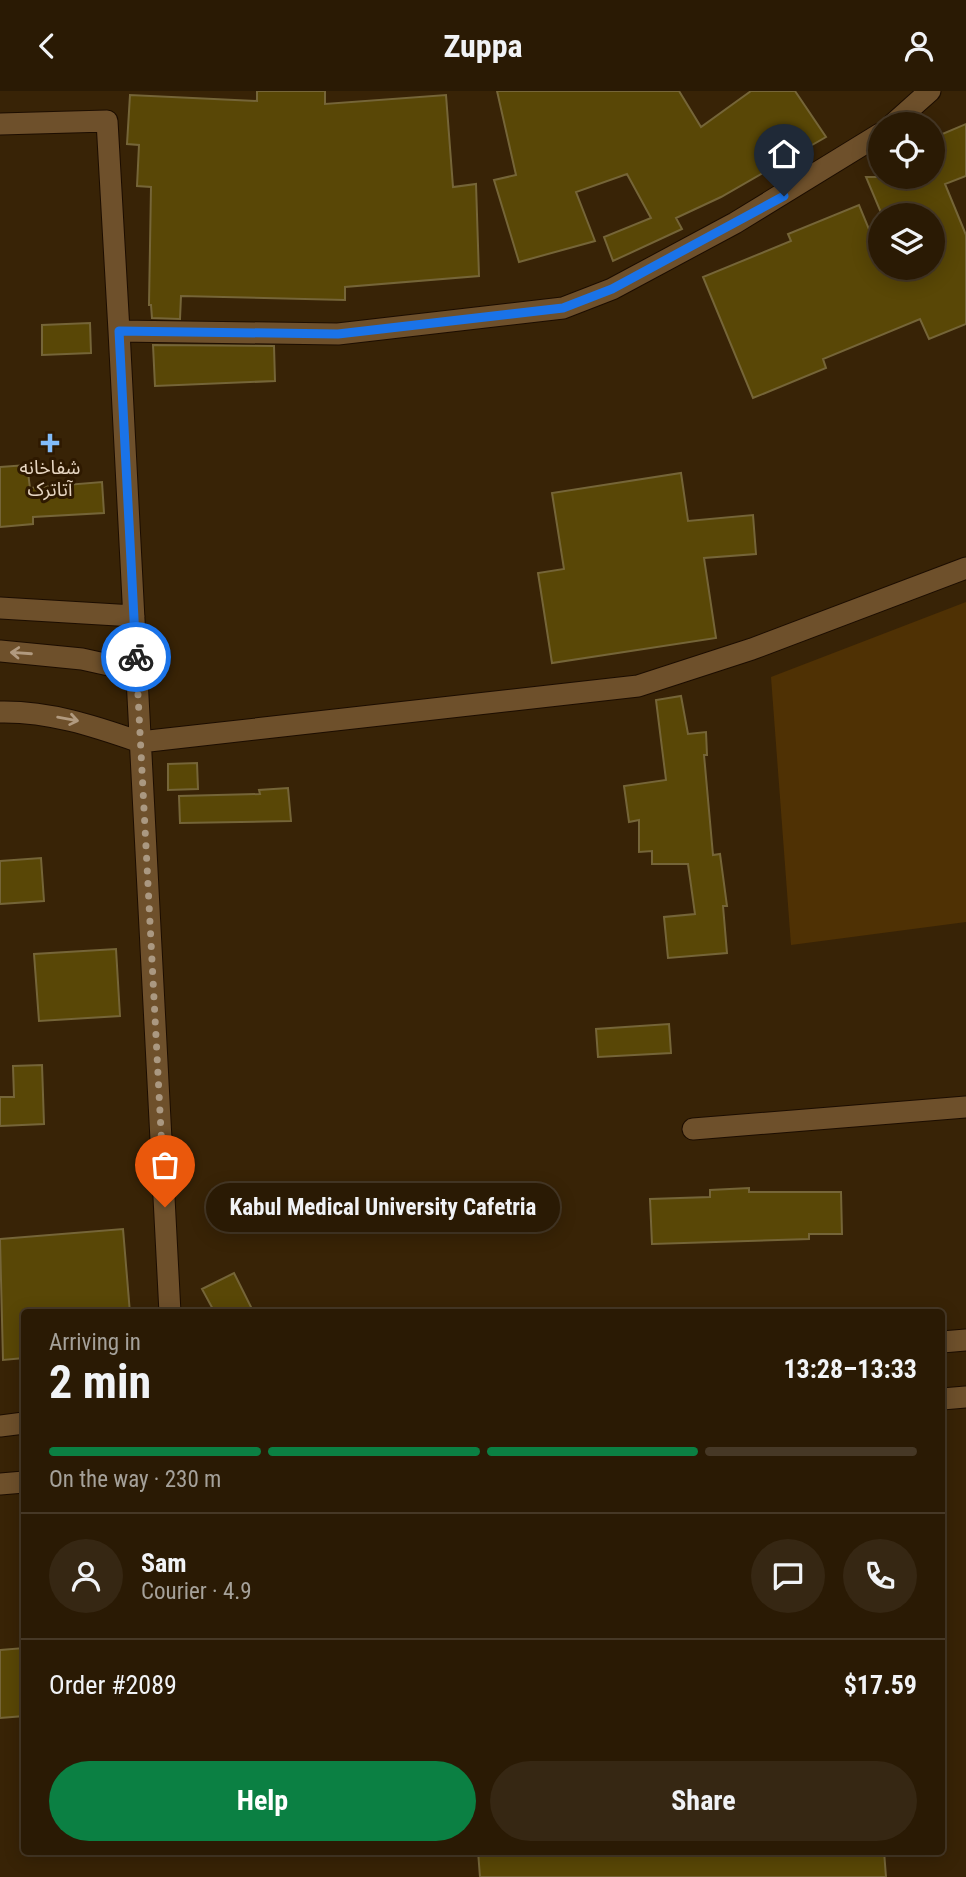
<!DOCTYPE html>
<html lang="en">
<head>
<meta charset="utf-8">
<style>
  body { margin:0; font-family:"Roboto Condensed","Noto Sans Arabic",sans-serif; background:#362713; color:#f1f3f6; height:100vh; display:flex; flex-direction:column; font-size:26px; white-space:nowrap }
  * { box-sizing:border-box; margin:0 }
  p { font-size:23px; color:#a5a19a }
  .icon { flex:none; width:38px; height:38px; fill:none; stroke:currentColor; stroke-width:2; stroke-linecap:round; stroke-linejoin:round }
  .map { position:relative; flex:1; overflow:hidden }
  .details { position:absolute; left:21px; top:1218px; width:924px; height:546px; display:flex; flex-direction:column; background:#2a1a04; border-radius:7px; box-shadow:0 4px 18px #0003,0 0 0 2px #463826 }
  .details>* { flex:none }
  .controls { position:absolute; left:868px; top:21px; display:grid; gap:14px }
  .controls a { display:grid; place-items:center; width:77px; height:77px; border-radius:50%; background:#2a1a04; box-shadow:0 4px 18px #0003,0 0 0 2px #463826; font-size:35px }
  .pin { position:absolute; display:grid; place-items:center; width:60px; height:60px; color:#fff; margin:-72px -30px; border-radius:50% 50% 50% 0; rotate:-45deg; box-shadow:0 0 7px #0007 }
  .pin .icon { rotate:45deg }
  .courier { position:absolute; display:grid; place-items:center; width:70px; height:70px; margin:-35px; border:5px solid #1a73e8; border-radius:50%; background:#fff; color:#222; box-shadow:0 2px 9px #0007 }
  .bubble { position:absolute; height:49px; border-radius:24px; background:#2a1a04; box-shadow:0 4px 18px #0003,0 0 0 2px #463826; font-size:23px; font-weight:700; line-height:49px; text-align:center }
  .head em { font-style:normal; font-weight:700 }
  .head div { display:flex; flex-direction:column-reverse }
  .head { display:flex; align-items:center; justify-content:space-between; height:119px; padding:0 28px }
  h1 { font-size:46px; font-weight:700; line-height:52px }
  .bar { display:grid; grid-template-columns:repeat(4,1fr); gap:10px 7px; align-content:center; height:84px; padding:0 28px }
  .bar i { height:9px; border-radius:5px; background:#463826 }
  .bar .on { background:#0b8043 }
  .bar p { grid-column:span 4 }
  .line { display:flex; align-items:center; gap:18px; padding:0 28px; border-top:2px solid #463826 }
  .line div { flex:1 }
  .round { display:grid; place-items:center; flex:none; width:74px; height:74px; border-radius:37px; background:#362713 }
  .primary-button { display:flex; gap:14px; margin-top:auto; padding:14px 28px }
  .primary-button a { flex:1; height:80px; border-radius:42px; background:#0b8043; color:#fff; font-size:28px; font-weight:700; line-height:80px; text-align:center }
  .primary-button a+a { background:#362713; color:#f1f3f6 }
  header { display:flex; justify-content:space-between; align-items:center; height:91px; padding:0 28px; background:#2a1a04; font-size:32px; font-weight:700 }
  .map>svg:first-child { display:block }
</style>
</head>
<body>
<header><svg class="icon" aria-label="back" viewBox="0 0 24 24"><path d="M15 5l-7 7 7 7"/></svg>Zuppa<svg class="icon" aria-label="person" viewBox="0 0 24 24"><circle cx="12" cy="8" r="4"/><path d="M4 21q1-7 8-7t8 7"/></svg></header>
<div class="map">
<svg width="966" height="1786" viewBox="0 0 966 1786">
  <rect width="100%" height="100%" fill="#382306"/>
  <path fill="#4f3104" d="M 966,511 L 966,831 L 791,854 L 771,586 Z"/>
  <path fill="#594706" stroke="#756538" stroke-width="2" d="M 257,0 L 325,0 L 325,13 L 446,4 L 453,96 L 476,93 L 479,185 L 345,196 L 345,209 L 181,205 L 180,228 L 152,227 L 151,214 L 149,214 L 151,96 L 137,95 L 139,54 L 127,53 L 130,4 L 257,10 Z
    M 497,0 L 679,0 L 701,36 L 751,0 L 795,0 L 826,46 L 721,106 L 676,127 L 682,138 L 613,170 L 604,146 L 651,127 L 627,83 L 576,101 L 595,150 L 519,171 L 494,89 L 516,84 Z
    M 966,33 L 966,85 L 945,93 L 966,144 L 966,233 L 929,248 L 920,228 L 823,268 L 826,277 L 753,307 L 703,186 L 791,150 L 788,143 L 859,114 L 880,165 L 880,177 L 933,177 L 933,124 L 882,124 L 866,86 L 933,86 L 933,47 Z
    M 90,232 L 91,262 L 42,264 L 42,234 Z
    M 153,254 L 274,255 L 275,290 L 155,295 Z
    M 27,374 L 30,397 L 102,391 L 104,422 L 33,426 L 33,433 L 0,436 L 0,376 Z
    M 681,382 L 688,430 L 753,424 L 756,463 L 704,467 L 716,547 L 552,572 L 538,482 L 564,478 L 552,402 Z
    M 681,605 L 688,643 L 706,641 L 707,664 L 704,664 L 713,764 L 720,763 L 727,815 L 723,815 L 727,862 L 668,867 L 664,826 L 695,823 L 688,773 L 652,773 L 652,760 L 639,761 L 639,729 L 629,731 L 624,695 L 666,689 L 656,609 Z
    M 197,672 L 198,698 L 168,699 L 168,673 Z
    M 288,697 L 291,730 L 180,732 L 179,705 L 260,703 L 259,699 Z
    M 41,767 L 44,810 L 0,813 L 0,770 Z
    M 116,858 L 120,925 L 39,930 L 34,863 Z
    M 669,933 L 671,962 L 598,966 L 596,938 Z
    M 42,974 L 44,1033 L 0,1035 L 0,1006 L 14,1006 L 13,975 Z
    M 749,1097 L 749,1101 L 841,1101 L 842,1143 L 809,1143 L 809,1148 L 652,1153 L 650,1108 L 710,1106 L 710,1099 Z
    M 123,1138 L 130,1222 L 24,1222 L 24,1267 L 3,1269 L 0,1148 Z
    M 234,1182 L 254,1222 L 215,1222 L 202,1198 Z
    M 24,1557 L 24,1625 L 0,1627 L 0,1559 Z
    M 478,1760 L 884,1760 L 886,1786 L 480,1786 Z"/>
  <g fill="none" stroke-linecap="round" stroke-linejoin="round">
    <g stroke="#1c0d00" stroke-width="23">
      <path id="minor" d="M 0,33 L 107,30 L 119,240 L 338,243 L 563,217 L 612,198 L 735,132 L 880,43
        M 893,33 L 930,0
        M 119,240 L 170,1222
        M 0,517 L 134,525
        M 0,560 L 82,568 L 136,580
        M 0,621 C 49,620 94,635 140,651 L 638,595 L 752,558 L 966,477
        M 693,1038 L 966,1016
        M 942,1251 L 966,1249
        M 942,1308 L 966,1306
        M 0,1335 L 24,1332
        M 0,1393 L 24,1391"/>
    </g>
    <use href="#minor" stroke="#6e502b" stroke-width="21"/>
  </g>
  <defs><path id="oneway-shaft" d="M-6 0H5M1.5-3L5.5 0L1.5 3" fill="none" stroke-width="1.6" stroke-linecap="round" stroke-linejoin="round" transform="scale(1.75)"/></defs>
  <g stroke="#b19a7f">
    <use href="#oneway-shaft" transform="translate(21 562) rotate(-176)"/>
    <use href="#oneway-shaft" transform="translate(68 628) rotate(10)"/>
  </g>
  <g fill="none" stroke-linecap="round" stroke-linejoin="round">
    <path stroke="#aa9881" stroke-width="7" stroke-dasharray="0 12.6" d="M 136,566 L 165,1116"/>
    <path stroke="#1a73e8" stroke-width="9" d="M 136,566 L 119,240 L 338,243 L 563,217 L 612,198 L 784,105"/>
  </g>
  <path fill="#82bcfa" stroke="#2e1900" stroke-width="2.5" d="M46.5 341.5h7v7h7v7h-7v7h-7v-7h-7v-7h7z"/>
  <g text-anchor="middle" stroke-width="6" stroke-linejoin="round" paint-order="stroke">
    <g font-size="19" fill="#e8d7c3" stroke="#2e1900">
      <text x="50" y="383">شفاخانه<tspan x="50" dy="22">آتاترک</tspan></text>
    </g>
  </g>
</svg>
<div class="controls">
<a><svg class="icon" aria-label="locate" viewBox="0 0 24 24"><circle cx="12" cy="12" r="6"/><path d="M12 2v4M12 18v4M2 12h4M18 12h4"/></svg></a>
<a><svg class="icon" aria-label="layers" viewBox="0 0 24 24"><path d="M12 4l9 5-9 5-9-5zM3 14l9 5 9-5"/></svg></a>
</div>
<div class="pin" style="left:165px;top:1116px;background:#ea580c"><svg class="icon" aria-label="bag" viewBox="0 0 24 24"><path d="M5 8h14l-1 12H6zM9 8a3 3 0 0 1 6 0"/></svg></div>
<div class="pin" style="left:784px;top:105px;background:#1f2937"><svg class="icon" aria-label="home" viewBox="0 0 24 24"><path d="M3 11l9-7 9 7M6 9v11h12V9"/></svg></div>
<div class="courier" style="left:136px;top:566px"><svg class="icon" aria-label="bike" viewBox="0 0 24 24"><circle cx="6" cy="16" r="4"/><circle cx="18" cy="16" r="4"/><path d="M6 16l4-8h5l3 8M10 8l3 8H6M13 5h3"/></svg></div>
<div class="bubble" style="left:206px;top:1092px;width:354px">Kabul Medical University Cafetria</div>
<section class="details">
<div class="head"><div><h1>2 min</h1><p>Arriving in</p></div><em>13:28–13:33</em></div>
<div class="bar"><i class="on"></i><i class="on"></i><i class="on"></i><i></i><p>On the way · 230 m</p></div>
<div class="line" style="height:126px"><a class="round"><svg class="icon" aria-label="person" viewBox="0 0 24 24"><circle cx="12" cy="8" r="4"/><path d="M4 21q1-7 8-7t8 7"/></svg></a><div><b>Sam</b><p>Courier · 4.9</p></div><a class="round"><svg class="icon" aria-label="chat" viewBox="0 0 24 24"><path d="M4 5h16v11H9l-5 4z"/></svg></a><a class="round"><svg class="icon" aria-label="phone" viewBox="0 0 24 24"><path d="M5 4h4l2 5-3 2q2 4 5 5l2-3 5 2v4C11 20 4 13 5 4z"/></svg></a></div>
<div class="line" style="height:91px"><div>Order #2089</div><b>$17.59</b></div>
<div class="primary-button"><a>Help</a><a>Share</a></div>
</section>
</div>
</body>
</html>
